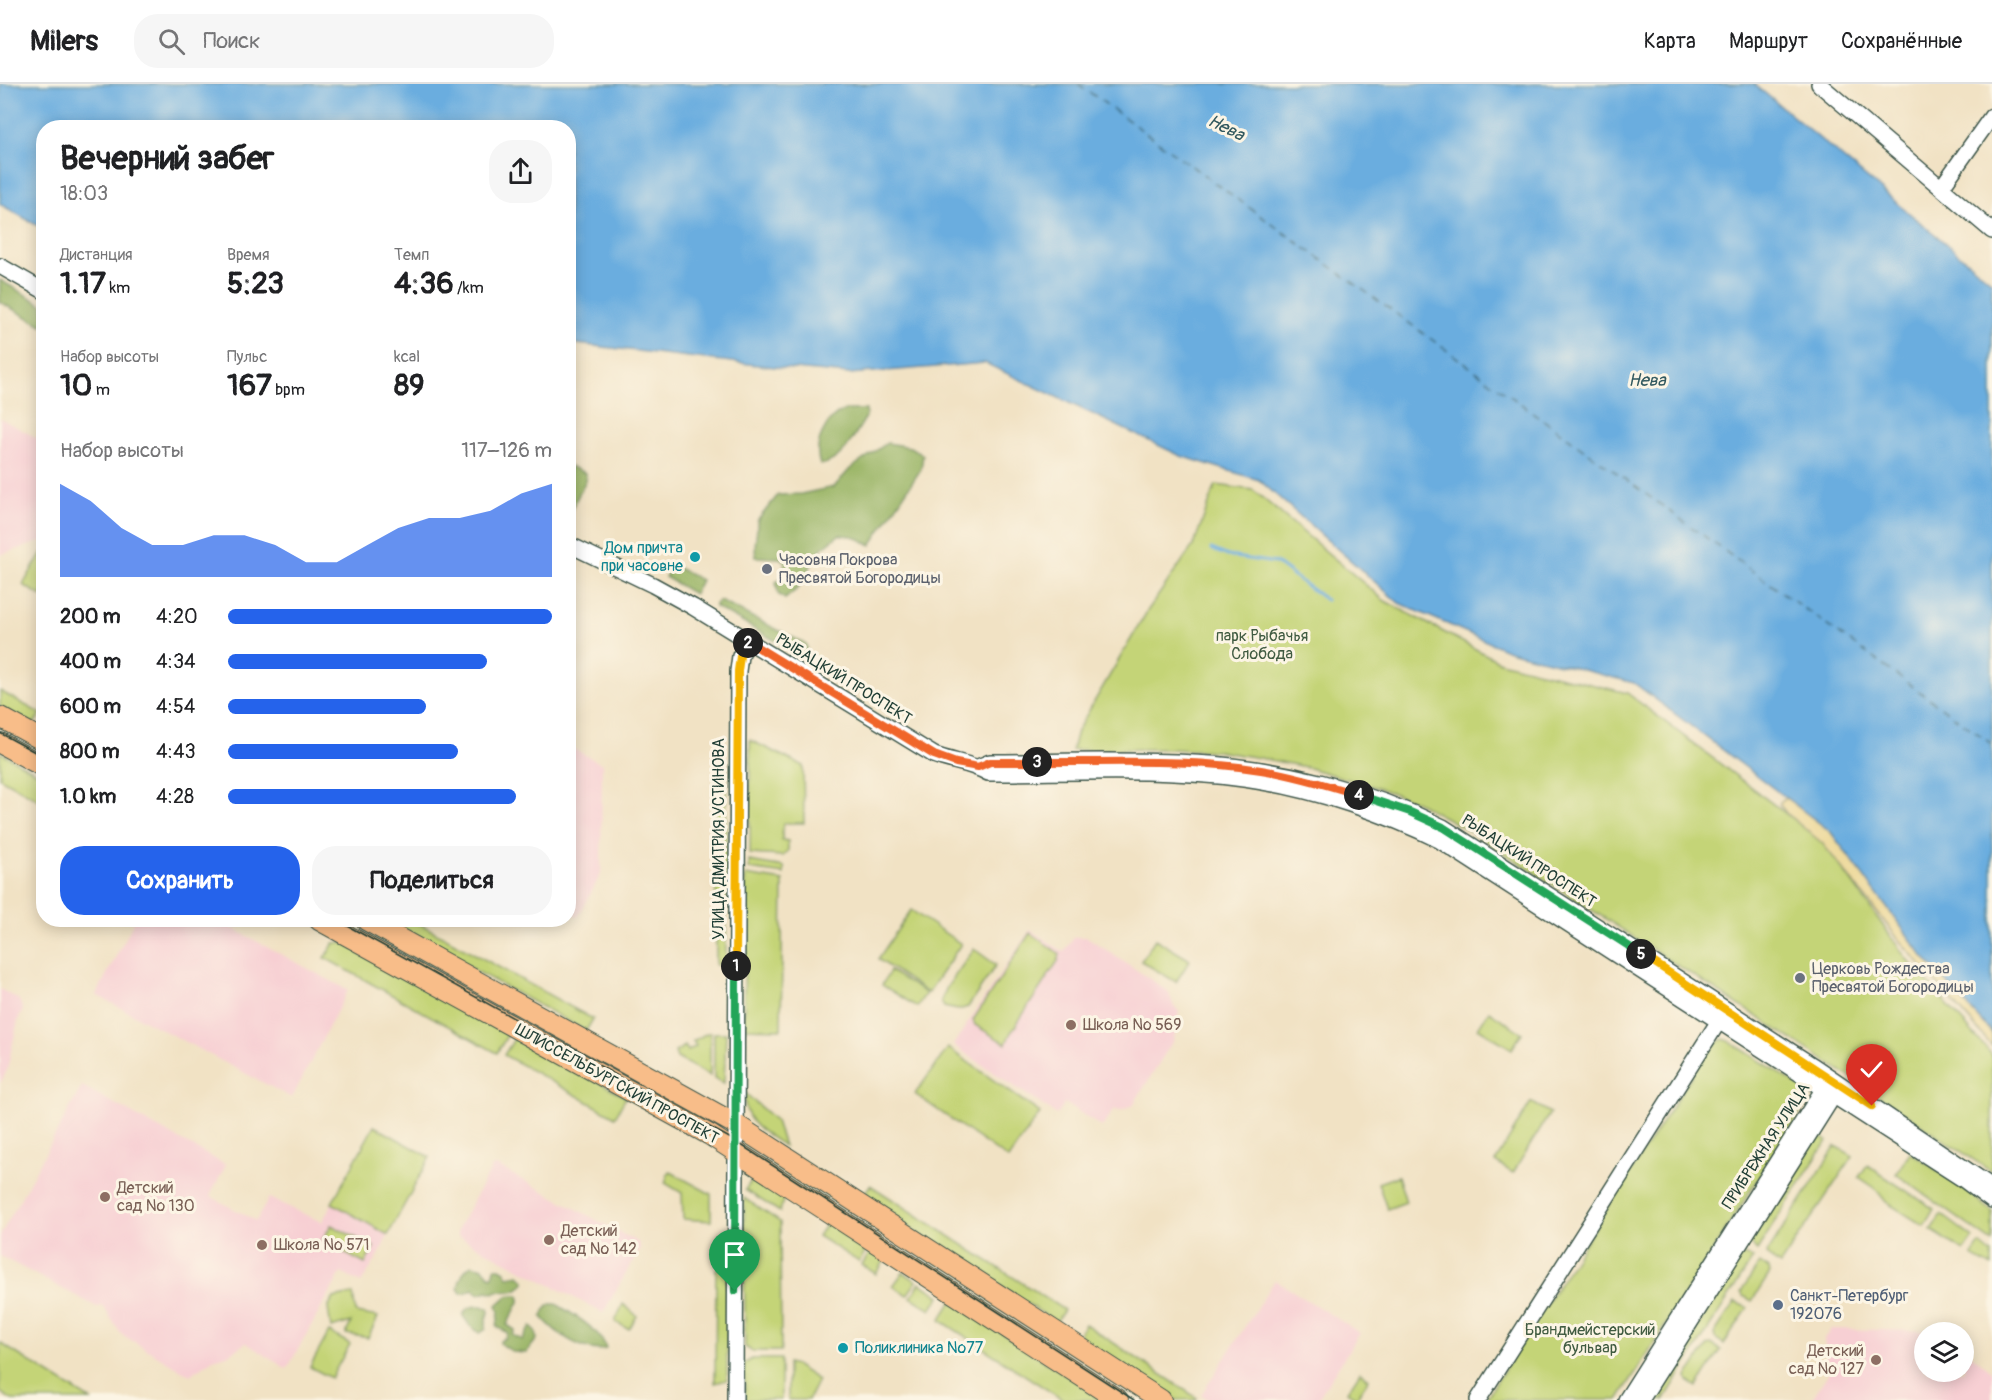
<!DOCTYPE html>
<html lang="ru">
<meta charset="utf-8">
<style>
:root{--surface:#fff;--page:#f6f6f6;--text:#202124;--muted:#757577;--line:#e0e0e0;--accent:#2563eb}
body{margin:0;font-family:Pangolin,sans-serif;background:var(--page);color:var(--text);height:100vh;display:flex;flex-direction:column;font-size:22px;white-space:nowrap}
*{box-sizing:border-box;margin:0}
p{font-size:20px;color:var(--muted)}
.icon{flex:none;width:33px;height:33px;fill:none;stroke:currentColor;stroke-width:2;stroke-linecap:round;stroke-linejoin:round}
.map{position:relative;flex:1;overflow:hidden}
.details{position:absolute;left:36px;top:36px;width:540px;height:807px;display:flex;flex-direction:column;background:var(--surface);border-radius:24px;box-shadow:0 3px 15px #0003}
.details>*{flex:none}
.fabs{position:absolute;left:1914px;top:1238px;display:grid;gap:12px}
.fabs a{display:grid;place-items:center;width:60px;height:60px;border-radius:50%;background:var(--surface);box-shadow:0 3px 15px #0003;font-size:30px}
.pin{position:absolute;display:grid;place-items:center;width:51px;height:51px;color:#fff;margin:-62px -26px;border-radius:50% 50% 50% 0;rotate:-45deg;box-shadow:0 0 6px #0007}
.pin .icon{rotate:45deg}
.km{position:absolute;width:30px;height:30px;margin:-15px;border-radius:50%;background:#222;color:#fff;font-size:16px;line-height:30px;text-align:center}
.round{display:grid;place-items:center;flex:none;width:63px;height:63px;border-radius:24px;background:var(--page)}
.overview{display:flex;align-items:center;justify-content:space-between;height:102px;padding:0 24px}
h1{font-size:33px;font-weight:700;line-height:45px}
.metrics{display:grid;grid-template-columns:repeat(3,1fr);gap:9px;height:102px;padding:6px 24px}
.metrics div{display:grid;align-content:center}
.metrics b{font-size:30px;font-weight:700}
.metrics small{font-size:16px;font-weight:400}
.metrics p{font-size:16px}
.chart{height:168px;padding:12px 24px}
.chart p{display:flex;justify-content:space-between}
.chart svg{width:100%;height:108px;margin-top:6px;fill:var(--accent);opacity:.7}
.primary-button{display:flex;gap:12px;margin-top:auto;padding:12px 24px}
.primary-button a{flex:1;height:69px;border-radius:24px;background:var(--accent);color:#fff;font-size:24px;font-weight:700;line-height:69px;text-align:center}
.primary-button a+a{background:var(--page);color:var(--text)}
ul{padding:0 24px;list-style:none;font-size:20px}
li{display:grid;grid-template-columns:96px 72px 1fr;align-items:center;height:45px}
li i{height:15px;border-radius:8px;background:var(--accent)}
header{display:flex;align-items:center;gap:36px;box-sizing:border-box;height:84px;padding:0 30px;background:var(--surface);border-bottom:2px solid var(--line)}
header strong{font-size:28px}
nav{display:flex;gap:33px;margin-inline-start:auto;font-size:21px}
.search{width:420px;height:54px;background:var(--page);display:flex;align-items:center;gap:15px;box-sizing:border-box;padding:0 21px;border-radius:24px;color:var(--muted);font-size:22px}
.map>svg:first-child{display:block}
.built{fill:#f7cfd3}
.green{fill:#c4d477;stroke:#728856;stroke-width:1.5}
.forest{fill:#9bb668;stroke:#5d7a4e;stroke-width:1.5}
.sand{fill:#eeda9e;stroke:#868c69;stroke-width:1.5}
.water{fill:#6baddf;stroke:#45758a;stroke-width:1.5}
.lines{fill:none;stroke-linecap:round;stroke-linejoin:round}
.stream{stroke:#6baddf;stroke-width:3}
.ferry{stroke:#32595f;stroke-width:1.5;stroke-dasharray:8 6;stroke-linecap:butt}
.minor-casing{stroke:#3e564a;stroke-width:18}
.major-casing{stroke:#3e564a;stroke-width:22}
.minor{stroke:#fff;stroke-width:15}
.major{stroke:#f8bd89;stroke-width:20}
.tram{stroke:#1f3d34;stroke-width:1.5}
.split-1-casing{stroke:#fff;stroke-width:12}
.split-2-casing{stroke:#fff;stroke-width:12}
.split-3-casing{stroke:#fff;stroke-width:12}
.split-4-casing{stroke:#fff;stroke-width:12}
.split-5-casing{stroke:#fff;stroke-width:12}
.split-6-casing{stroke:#fff;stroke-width:12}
.split-1{stroke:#22a559;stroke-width:8}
.split-2{stroke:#f5b400;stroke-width:8}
.split-3{stroke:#f0652b;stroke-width:8}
.split-4{stroke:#f0652b;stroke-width:8}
.split-5{stroke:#22a559;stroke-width:8}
.split-6{stroke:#f5b400;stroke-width:8}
.culture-dot{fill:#0f9aa8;stroke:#fcf5e5;stroke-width:2}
.worship-dot{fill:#6b7280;stroke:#fcf5e5;stroke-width:2}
.education-dot{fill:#8d6e63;stroke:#fcf5e5;stroke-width:2}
.service-dot{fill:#5c6f8a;stroke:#fcf5e5;stroke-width:2}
.labels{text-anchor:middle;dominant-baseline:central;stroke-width:6;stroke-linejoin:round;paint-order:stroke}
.culture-label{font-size:16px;fill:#0d838f;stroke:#fcf5e5;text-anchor:end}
.worship-label{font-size:16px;fill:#5b616d;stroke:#fcf5e5;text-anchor:start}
.park-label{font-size:16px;fill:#405b41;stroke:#fcf5e5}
.street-label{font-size:16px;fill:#1f3d34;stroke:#fcf5e5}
.education-label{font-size:16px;fill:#785e54;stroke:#fcf5e5;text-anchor:start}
.service-label{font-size:16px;fill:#4e5e75;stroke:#fcf5e5;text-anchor:start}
.water-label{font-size:18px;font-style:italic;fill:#32595f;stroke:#fcf5e5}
</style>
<header>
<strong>Milers</strong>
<div class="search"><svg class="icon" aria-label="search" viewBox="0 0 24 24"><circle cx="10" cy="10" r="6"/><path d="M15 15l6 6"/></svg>Поиск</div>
<nav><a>Карта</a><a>Маршрут</a><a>Сохранённые</a></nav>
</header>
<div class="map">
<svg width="1992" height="1316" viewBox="0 0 1992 1316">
<rect width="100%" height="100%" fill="#fcf5e5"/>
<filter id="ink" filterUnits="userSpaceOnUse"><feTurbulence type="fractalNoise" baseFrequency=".0167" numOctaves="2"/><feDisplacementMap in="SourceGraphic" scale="12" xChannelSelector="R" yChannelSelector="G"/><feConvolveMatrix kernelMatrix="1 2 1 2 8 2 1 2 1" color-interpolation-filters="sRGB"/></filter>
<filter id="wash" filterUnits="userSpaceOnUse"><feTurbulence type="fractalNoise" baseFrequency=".008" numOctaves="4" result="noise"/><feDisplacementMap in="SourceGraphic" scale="24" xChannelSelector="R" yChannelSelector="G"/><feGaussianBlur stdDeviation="1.35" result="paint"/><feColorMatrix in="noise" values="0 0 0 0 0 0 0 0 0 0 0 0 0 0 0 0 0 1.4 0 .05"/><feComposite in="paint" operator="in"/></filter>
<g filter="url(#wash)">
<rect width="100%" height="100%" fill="#f1e2c4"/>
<path class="built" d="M0,334l44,24 -1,99 -43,14z
M568,662l34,18 -1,110 -23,43 -9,-5z
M135,836h82l131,70 -56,108 -196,-103z
M1030,846l34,22 10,-15h13l81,54 6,16 5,4 -5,28 -41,66 -12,5h-7l-12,17 -37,-24 -8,12 -104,-70z
M0,905l19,11 4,10 -5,10 -11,50 -7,14z
M82,1002l144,79 -16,31 46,25 13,-23 53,24 52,-96 56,31 -42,78 -9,20 -18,28 -20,-10 -54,96 -41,-26 -19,12 -14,4 -23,16 -69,-41 -18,-28 -6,1 -97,-51v-20z
M497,1082l142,77 1,6 -37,64 -145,-77 -1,-6 35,-63z
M1275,1196l85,53 -43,67h-107l-9,-5z
M1831,1245l105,2 1,1h-13v39h40v-22l28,23v28h-181l17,-26 -4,-35z"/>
<path class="green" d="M1216,401l37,5 132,111 115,61 127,31 196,149 84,117 85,96v117l-134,-90 -390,-252 -53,-29 -34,-12 -75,-22 -46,-9 -43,-7 -48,-2 -97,1 5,-19 71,-121 45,-64z
M42,468l2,1 -1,44 -20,-12z
M0,607l41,23 -8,11 -33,-18z
M750,656l53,26 1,57h-21l-1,17 6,1v10l-5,5 -33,-2z
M0,668l43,24v26l-43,-24z
M716,704h10v177h-10z
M749,777l35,6v7l-35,-5z
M745,791l38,6 -2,148 -37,-1z
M911,826l50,34 -33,49 -50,-34z
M383,836h30l180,99 -7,12z
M1030,849l30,21 -2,7 -48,73 -4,10 -31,-19 -2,-5z
M1155,855l35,21 -14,22 -35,-21z
M343,858l165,92 -11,19 -172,-95 9,-15z
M974,865l22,16 -28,42 -10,3 -14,-3 -3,-6 6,-14z
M890,887l36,22 -9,14 -35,-22z
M1489,927l33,22 -10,16 -34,-21z
M707,949h3v43l-33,-18 -2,-6 10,-6 3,5 8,-5 -3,-5z
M714,949h12l-2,50 -10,-5z
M518,953l108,60 -11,20 -111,-62 10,-16z
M1723,955l6,2 74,47c5,18 -9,33 -18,48l-167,264h-133l221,-347 8,-9z
M948,964l92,65 -32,46 -93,-65z
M744,1008l32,29 8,25c-24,-16 -40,-22 -40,-54z
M1531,1018l19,11 -37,60 -18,-11z
M374,1042l56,31 -42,78 -56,-32z
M1818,1051l9,6 -70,109 -7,-7z
M1836,1062l17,10 -73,109 -14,-10z
M1910,1068l50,34 32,25v31l-96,-68z
M1867,1081l67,44 -10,17 -38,-24 -11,-14 -16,-11z
M669,1087l42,23v27l-28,-2 -1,-26 -17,-10z
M1398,1092l8,26 -19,7 -9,-26z
M761,1095l24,13 -5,20 -35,-22 6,-9z
M870,1101l194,125 -8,12 -194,-125z
M744,1114l36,24 1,129h-29l-7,-4z
M1941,1130l32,24 -9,13 -33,-21z
M827,1138l40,27 -8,13 -41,-26z
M331,1141l43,22 -9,17 -43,-23z
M1980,1160l12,10v13l-20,-11z
M871,1167l14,9 -9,14 -14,-9z
M1742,1171l11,3 -89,142h-13z
M1760,1179l9,6 1,4 -18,28 -9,-5 -2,-4z
M716,1185h11v111l-12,3z
M903,1188l14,9 -10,14 -14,-9z
M920,1199l20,13 -9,14 -20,-13z
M353,1210l3,19 22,4 -10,21 -22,-4 5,-12 -20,6 -3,-20 6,-10z
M952,1217l153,99h-42l-123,-80z
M1735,1218l13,6 -24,36 -9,-6 -1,-4z
M623,1220l14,12 -8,13 -14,-7z
M1085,1240l112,74 -1,2h-20l-96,-62v-6z
M329,1248l21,12 -19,34 -21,-11z
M0,1259l91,57h-79l-12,-8z
M1711,1260l10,6 -24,37 -9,-6 -1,-4 21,-32z
M752,1275h29v41h-36l-1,-36z
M788,1279l7,2 23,15 -10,20h-20z
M1360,1288l9,7 -13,19 -9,-6z"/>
<path class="forest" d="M0,196l43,25v21l-43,-24z
M845,326h21v7c-12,18 -23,45 -46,48 -7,-21 5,-47 25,-55z
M887,359l23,4 13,8 -2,14 -50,76 -18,-9 -14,-1 -18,14 -24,40 -12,10 -7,-5 -2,-12 5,-3 4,-17 -5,-4 -24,-1c-3,-13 2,-23 1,-36l21,-26 23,-1 33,-7 16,-18z
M569,382l16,7 1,7 -17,34z
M672,481l29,15 -7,14 -29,-17z
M720,517l86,43 1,6 -5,3 -12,-4 -75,-42v-3z
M472,1181l11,3 8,9 2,-1 2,-8h5l5,3 3,6 11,-2 6,6c-7,12 -16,11 -28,10l-3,2 -7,-2 -8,3 -6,-5 -8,4h-4l-3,-5c1,-7 6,-20 14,-23z
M515,1211h4l1,5 -13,25 8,5 -2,5 10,5 8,-14 5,5 1,8 -11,14 -13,-1 -13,-9v-2l6,-3 2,-5 -11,-6 2,-15 -2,-7 10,-9z
M550,1220h6c15,9 47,27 50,45 -21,5 -51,-16 -64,-32l2,-6z
M481,1222l7,2 1,5 -3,6v10l-6,4 -10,-7 -7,-10c3,-9 9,-10 18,-10z"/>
<path class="sand" d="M1786,714l44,33 93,125 69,77v13l-93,-106 -77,-97 -35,-29 -8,-10z"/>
<path class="water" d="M0,0h1754l238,198v751l-69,-77 -93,-125 -196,-148 -125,-32 -110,-48 -140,-123 -78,-24 -196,-93 -136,11 -66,-6 -214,-25 -1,-215h-524l-1,101 -43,-25z"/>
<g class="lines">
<path class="stream" d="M1211,465l17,7 48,7 50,37"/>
<path class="ferry" d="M1078,0l914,660"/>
</g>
</g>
<g filter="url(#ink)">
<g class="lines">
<defs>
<path id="minor" d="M1819,0l173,147
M1941,104l51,-72
M0,182l44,25
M568,460l85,41 40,22 241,148c18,7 38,8 54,18 88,0 183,-6 269,8 58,9 130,33 182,59l525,340 28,21
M978,683l12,-5c68,0 136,-3 204,1 85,4 173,27 249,64l369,238 180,122
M735,1316l3,-729 2,-15 9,-15
M1478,1316l246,-387
M1626,1316l198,-312 7,-4
M1641,1316l193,-305 1,-8"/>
<path id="major" d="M0,633l44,24
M0,659l44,24
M319,836l391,215 408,265
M366,836l369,204 426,276"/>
</defs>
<use href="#minor" class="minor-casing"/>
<use href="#major" class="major-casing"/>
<use href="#minor" class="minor"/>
<use href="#major" class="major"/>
<path class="tram" d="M0,649l44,24
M337,836l398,221 399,259"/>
</g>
</g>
<g class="lines" filter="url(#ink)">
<defs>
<path id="split-1" d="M735,1207l1,-325"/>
<path id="split-2" d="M736,882l2,-295 2,-15 8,-13"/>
<path id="split-3" d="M748,559l1,-1 185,113 22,8 22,4 12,-5h47"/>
<path id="split-4" d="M1037,678c75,1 151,-4 224,8 33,5 66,15 98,25"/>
<path id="split-5" d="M1359,711l51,17 33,15 198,127"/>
<path id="split-6" d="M1641,870l231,152"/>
</defs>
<use href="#split-1" class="split-1-casing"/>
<use href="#split-2" class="split-2-casing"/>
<use href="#split-3" class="split-3-casing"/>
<use href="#split-4" class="split-4-casing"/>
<use href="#split-5" class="split-5-casing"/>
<use href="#split-6" class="split-6-casing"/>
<use href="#split-1" class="split-1"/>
<use href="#split-2" class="split-2"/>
<use href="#split-3" class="split-3"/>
<use href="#split-4" class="split-4"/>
<use href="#split-5" class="split-5"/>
<use href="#split-6" class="split-6"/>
</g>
<g class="culture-dot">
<circle cx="695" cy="473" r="6"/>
<circle cx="843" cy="1264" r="6"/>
</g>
<g class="worship-dot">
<circle cx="767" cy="485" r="6"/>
<circle cx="1800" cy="894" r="6"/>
</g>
<g class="education-dot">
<circle cx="1071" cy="941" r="6"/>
<circle cx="105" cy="1113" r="6"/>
<circle cx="549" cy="1156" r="6"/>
<circle cx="262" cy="1161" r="6"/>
<circle cx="1876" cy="1276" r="6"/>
</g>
<circle class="service-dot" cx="1778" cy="1221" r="6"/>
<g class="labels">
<g class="culture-label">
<text x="683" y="464">Дом причта<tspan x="683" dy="18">при часовне</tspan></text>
<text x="855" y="1264" text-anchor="start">Поликлиника №77</text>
</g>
<g class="worship-label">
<text x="779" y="476">Часовня Покрова<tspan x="779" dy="18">Пресвятой Богородицы</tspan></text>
<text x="1812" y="885">Церковь Рождества<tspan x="1812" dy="18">Пресвятой Богородицы</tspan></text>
</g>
<g class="park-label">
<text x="1262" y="552">парк Рыбачья<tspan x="1262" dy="18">Слобода</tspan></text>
<text x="1590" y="1246">Брандмейстерский<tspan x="1590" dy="18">бульвар</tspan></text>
</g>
<g class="street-label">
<text transform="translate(844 595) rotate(32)">РЫБАЦКИЙ ПРОСПЕКТ</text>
<text transform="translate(719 755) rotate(-90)">УЛИЦА ДМИТРИЯ УСТИНОВА</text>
<text transform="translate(1529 777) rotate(33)">РЫБАЦКИЙ ПРОСПЕКТ</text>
<text transform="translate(617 1000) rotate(29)">ШЛИССЕЛЬБУРГСКИЙ ПРОСПЕКТ</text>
<text transform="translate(1766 1062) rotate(-57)">ПРИБРЕЖНАЯ УЛИЦА</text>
</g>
<g class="education-label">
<text x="1083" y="941">Школа № 569</text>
<text x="117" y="1104">Детский<tspan x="117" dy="18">сад № 130</tspan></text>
<text x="561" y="1147">Детский<tspan x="561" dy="18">сад № 142</tspan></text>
<text x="274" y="1161">Школа № 571</text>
<text x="1864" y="1267" text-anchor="end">Детский<tspan x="1864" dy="18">сад № 127</tspan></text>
</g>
<g class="service-label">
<text x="1790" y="1212">Санкт-Петербург<tspan x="1790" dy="18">192076</tspan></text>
</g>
<g class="water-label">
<text transform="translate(1226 44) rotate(26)">Нева</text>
<text x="1647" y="296">Нева</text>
</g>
</g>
</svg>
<div class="fabs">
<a><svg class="icon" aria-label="layers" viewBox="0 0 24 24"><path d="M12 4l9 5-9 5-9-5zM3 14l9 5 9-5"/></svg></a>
</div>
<div class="pin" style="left:735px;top:1207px;background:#1e9e55"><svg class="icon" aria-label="arrive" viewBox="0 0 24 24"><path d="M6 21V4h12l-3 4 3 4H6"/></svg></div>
<div class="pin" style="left:1872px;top:1022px;background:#d93025"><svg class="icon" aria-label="check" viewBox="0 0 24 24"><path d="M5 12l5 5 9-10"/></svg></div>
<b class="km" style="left:736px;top:882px">1</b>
<b class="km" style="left:748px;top:559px">2</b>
<b class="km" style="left:1037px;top:678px">3</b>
<b class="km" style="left:1359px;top:711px">4</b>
<b class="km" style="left:1641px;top:870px">5</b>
<section class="details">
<div class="overview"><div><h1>Вечерний забег</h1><p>18:03</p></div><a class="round"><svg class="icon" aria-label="share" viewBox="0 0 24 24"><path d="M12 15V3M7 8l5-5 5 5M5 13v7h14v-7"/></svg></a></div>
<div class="metrics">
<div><p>Дистанция</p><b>1.17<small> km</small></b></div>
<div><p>Время</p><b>5:23</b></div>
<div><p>Темп</p><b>4:36<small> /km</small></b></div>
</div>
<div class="metrics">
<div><p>Набор высоты</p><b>10<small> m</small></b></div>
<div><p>Пульс</p><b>167<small> bpm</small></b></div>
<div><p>kcal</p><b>89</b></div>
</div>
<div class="chart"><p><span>Набор высоты</span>117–126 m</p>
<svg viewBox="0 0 160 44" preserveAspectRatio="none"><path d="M0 44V6L10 13L20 24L30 31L40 31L50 27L60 27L70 31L80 38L90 38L100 31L110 24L120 20L130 20L140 17L150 10L160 6V44z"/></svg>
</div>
<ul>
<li><b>200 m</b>4:20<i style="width:100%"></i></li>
<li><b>400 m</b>4:34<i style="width:80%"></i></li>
<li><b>600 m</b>4:54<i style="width:61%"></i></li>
<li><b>800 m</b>4:43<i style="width:71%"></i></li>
<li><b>1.0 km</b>4:28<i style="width:89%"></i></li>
</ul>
<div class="primary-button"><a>Сохранить</a><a>Поделиться</a></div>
</section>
</div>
